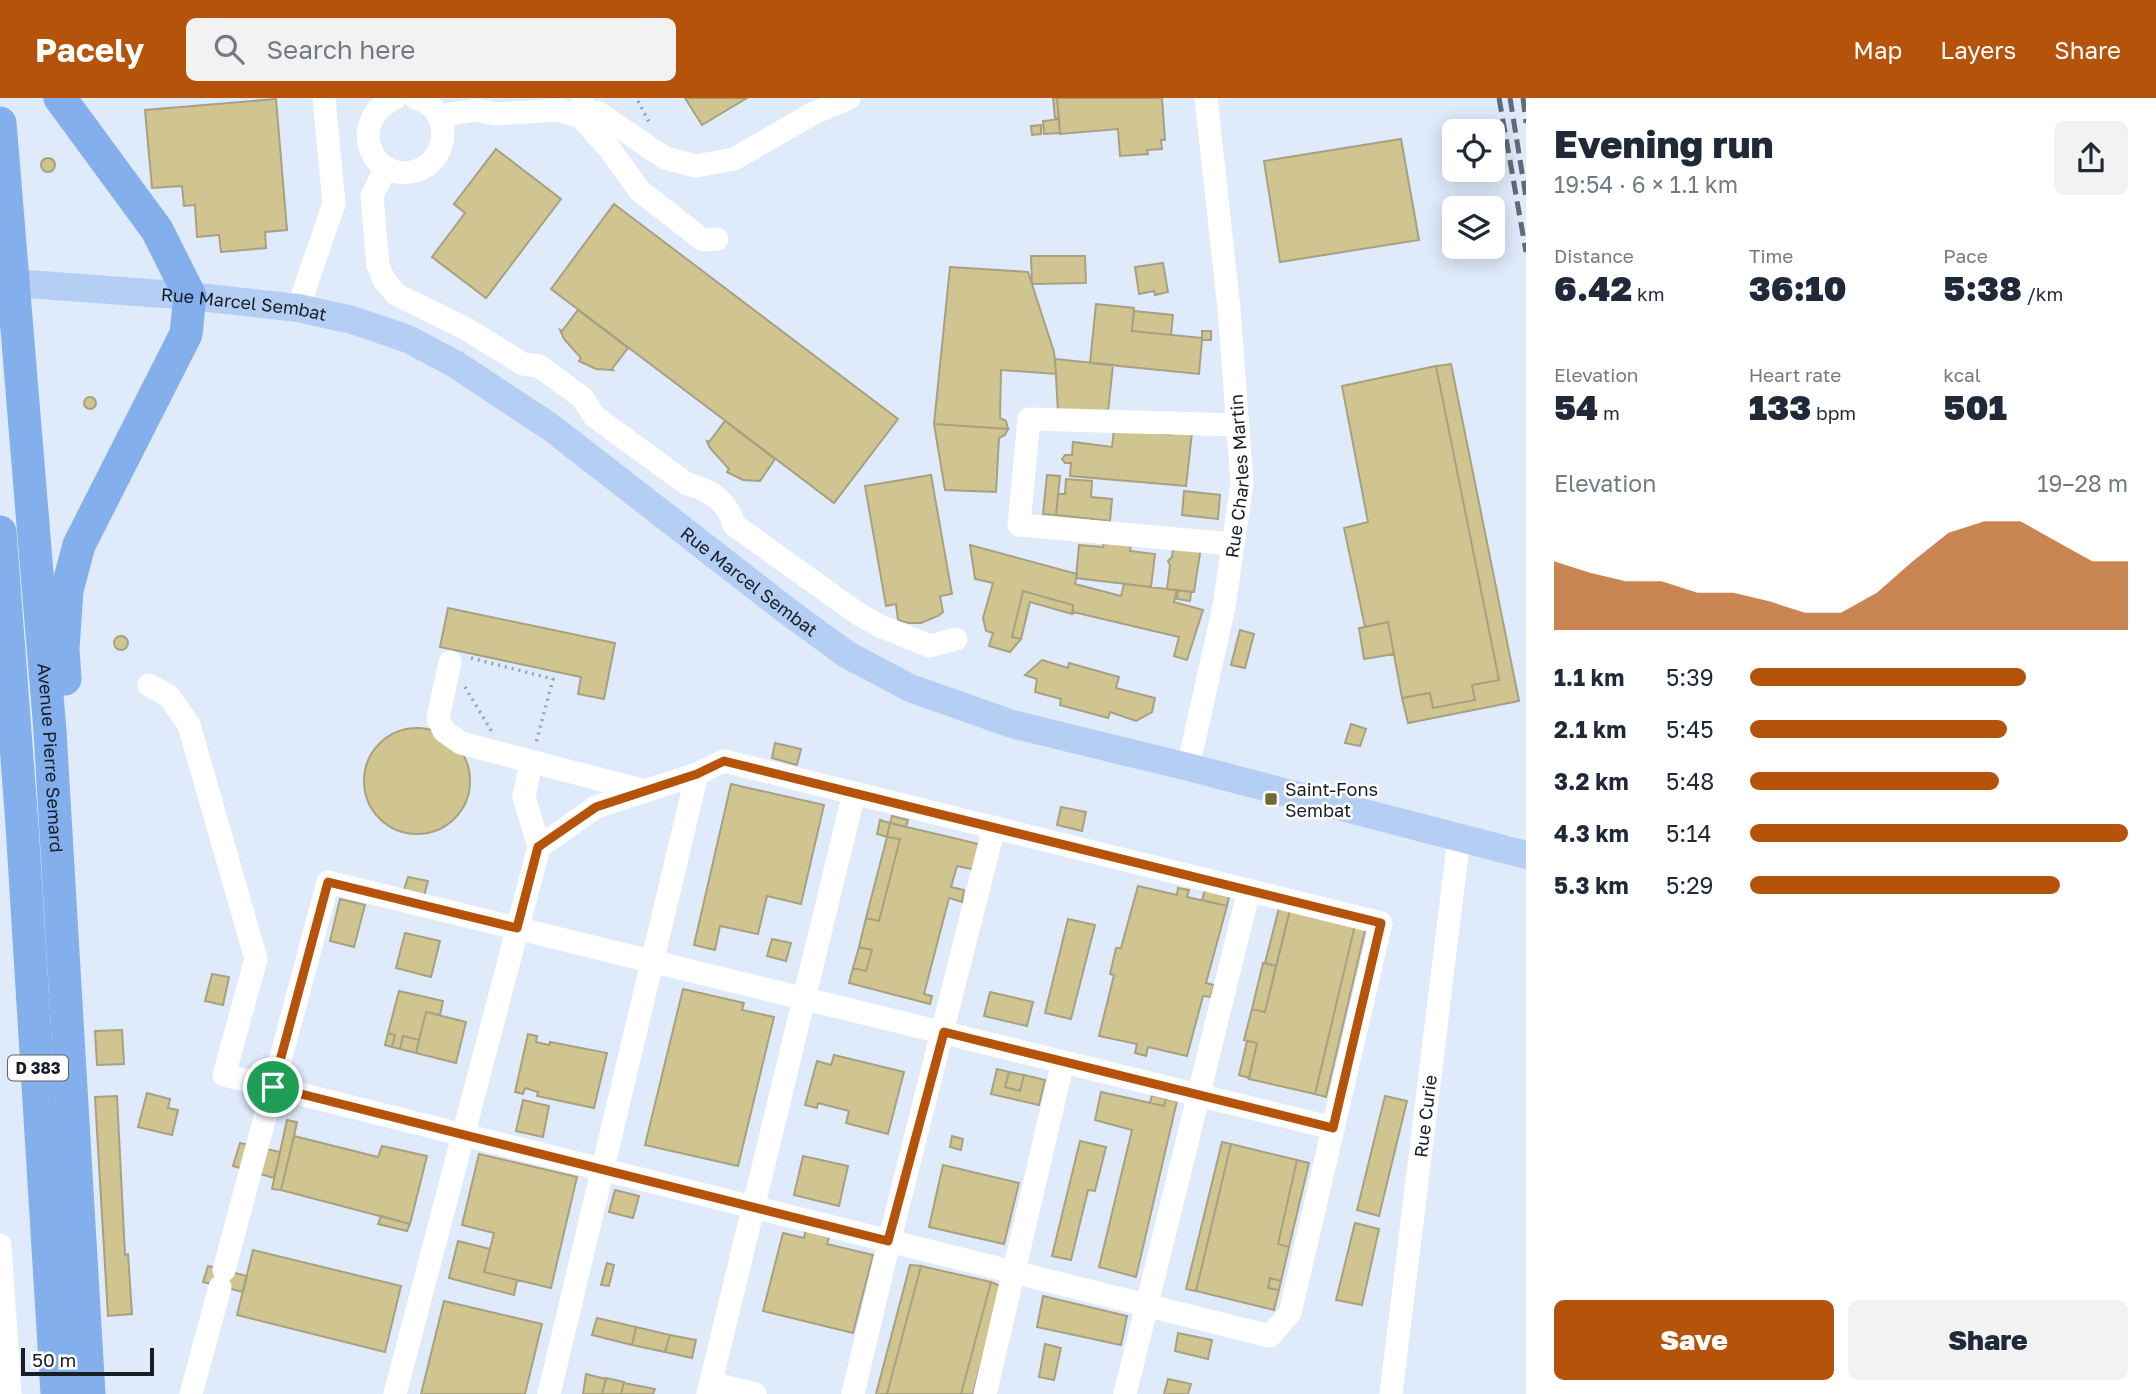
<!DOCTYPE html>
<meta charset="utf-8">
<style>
:root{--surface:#fff;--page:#f2f2f3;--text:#1f2937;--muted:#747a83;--accent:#b45309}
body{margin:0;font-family:"Golos Text",sans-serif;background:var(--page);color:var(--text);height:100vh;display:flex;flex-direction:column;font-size:26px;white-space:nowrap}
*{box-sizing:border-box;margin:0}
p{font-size:23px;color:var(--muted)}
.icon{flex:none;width:38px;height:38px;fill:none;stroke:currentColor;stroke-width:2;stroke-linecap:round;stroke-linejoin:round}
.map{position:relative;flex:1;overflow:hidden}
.details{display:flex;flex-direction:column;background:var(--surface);width:630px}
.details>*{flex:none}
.tools{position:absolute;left:1442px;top:21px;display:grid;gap:14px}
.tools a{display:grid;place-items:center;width:63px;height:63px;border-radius:10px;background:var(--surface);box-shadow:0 4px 18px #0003;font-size:35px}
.scale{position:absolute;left:21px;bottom:18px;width:133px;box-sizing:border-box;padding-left:7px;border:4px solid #171e28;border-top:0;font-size:19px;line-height:24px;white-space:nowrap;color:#171e28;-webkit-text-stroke:5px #fff;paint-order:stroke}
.pin{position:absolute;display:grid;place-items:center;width:60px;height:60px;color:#fff;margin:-30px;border:4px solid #fff;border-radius:50%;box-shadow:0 2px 7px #0007}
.round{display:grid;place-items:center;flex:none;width:74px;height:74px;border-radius:10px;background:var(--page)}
.head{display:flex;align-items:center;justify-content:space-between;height:119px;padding:0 28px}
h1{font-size:38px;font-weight:800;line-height:52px}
.metrics{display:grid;grid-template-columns:repeat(3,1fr);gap:10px;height:119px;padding:7px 28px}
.metrics div{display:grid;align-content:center}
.metrics b{font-size:35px;font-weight:800}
.metrics small{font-size:19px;font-weight:400}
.metrics p{font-size:19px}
.chart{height:196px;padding:14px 28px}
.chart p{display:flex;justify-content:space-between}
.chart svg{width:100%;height:126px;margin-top:7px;fill:var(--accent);opacity:.7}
.action{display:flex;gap:14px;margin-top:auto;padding:14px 28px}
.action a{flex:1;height:80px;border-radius:10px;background:var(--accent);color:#fff;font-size:28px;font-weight:800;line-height:80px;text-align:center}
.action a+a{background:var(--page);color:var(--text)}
ul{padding:0 28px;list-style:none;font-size:23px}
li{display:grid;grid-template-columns:112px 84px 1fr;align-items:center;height:52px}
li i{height:18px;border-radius:9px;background:var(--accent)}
header{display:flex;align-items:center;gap:42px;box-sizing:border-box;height:98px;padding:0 35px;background:var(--accent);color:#fff}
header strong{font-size:33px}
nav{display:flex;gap:38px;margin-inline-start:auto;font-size:24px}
.search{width:490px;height:63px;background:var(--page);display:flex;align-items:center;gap:18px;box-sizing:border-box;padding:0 24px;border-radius:10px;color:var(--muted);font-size:26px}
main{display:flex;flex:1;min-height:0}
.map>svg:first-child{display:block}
.building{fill:#d0c590;stroke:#a7a182;stroke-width:2}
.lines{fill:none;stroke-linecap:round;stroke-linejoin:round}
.path{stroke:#98a2b0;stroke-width:3.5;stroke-dasharray:2 5;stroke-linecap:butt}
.minor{stroke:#fff;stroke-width:23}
.major{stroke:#b5cff4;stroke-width:28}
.highway{stroke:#84afed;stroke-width:33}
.rail{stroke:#616a76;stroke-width:5;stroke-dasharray:14 7;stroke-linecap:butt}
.route-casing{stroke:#fff;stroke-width:14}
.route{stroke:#b45309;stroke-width:9}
.poi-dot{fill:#726834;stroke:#fff;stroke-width:2.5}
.labels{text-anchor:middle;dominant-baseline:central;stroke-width:5;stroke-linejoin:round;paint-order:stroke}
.shield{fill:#fff;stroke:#5d6268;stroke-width:2}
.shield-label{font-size:16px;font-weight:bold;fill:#171e28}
.street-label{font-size:18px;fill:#171e28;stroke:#fff}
.poi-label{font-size:18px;fill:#171e28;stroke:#fff;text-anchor:start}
</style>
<header>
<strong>Pacely</strong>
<div class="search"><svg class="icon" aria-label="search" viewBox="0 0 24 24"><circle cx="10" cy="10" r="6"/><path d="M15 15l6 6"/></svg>Search here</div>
<nav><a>Map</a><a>Layers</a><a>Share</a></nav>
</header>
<main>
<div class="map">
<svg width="1526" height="1296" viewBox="0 0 1526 1296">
<rect width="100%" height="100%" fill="#dfeafb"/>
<path class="building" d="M685,0h62l-45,27z
M1053,0h4l2,20h-4z
M1057,0h105l3,42h-4l1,9 -15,1 1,4 -28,2 -2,-27 -58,5z
M276,1l11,131 -22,2 1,16 -45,4 -2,-17 -22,2 -2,-32 -11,1 -2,-20 -30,2 -7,-78z
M1059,21l1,14 -16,1 -1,-13z
M1041,27v9l-9,1 -1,-9z
M1401,41l18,101 -139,22 -16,-101z
M496,51l65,50 -75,99 -54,-41 33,-44 -11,-9z
M41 67a7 7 0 1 1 14 0a7 7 0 1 1-14 0Z
M614,106l284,215 -64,84 -283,-214z
M1031,158h54l1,27 -54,1z
M1163,165l5,29 -13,3 -1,-4 -15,3 -4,-27z
M950,169l78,5 26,80 2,22 -55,-4 -1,48 6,3 2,8 -74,-5z
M1096,206l38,4 -2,23 70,7v-7h9v9h-9l-3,34 -109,-11z
M578,212l50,38 -16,21 1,1 -17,-1 -17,-8 2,-3 -17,-19 -4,-9 2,1z
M1134,213l39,4 -2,20 -39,-4z
M1055,261l58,6 -5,47h-50z
M1451,266l68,337 -111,22 -6,-25 28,-5 3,15 42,-8 -3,-15 27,-5 -63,-314z
M1436,268l63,314 -27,5 3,15 -42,8 -3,-15 -28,5 -14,-76 -23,5 -21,-99 24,-6 -26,-136z
M84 305a6 6 0 1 1 12 0a6 6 0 1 1-12 0Z
M725,323l50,38 -15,22 -17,-1 -16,-8 2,-3 -19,-21 -3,-7 2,1z
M934,326l74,5 -3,6 -6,3 -3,54 -51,-2z
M1114,331l58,6v-5l20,2 -6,54 -116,-10 1,-13h-6l-3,-4 3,-4h7l1,-13 39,5z
M931,377l21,119 -12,2 3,16 -5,4 -17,7h-12l-11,-3 -2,-16 -10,2 -21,-120z
M1047,377l13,1 -4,39 -13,-1z
M1066,381l26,2 -1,16 21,2 -2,22 -54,-6 2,-21h7z
M1184,393l36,4 -2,24 -36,-4z
M1104,444l27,2 -1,7 25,3 -4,33 -75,-9 3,-33 24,2z
M1174,445l27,4 -7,45 -27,-3 3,-24 -2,-4 4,-4z
M970,447l107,29 -2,10 46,12 3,-12 53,6 -3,12 29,8 -16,50 -13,-4 5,-19 -106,-25v-7l-50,-14 -11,46 9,2 -11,13 -21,-6 4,-13 -7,-2 -3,-13 10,-35 -18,-4z
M1178,492l13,2 -1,9 -13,-2z
M1023,493l50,14 -1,9 -42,-12 -9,37 -9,-2z
M448,510l167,35 -11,56 -26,-5 3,-17 -141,-30z
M1388,524l6,32 -30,5 -5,-31z
M1240,532l14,4 -9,34 -14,-3z
M114 545a7 7 0 1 1 14 0a7 7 0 1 1-14 0Z
M1042,562l26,8 1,-5 50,14 -3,11 39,10 -3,14 -16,9 -26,-9 -2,6 -48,-13 1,-6 -26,-7 2,-13 -12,-4z
M1351,626l15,5 -6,17 -15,-3z
M364 683a53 53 0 1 1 106 0a53 53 0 1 1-106 0Z
M775,645l26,6 -4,16 -25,-7z
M731,686l93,21 -23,99 -34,-8 -9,38 -38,-8 -5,24 -21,-5z
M1061,709l25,5 -4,19 -25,-6z
M892,718l16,4 -2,7 -16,-4z
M880,722l10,3 -3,14 -10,-3z
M890,725l97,23 -6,25 -24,-5 -6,21 13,3 -2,12 -13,-4 -25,96 8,2 -2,8 -81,-21 4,-15 13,3 6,-21 -13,-3 7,-29 13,3 21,-82 -13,-2z
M887,739l13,2 -21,82 -13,-3z
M408,779l20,4 -4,15 -20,-6z
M1138,788l39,9 1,-7 11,2 -2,7 40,9 -21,77 8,2 -3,12 -8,-1 -16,60 -39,-9 -2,9 -11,-3 2,-9 -38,-8 15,-61 -4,-1 6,-26h5z
M1206,788l24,6 -3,14 -25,-6z
M340,801l25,6 -11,42 -24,-6z
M1279,810l11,2 -14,56 -11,-3z
M1290,812l65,15 -40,169 -66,-15 8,-36 -13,-3 8,-31 13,3z
M1068,821l27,6 -24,94 -26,-6z
M1355,827l11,2 -40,170 -11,-3z
M405,835l35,8 -9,36 -35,-9z
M772,841l19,4 -5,18 -19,-5z
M859,849l13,3 -6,21 -13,-3z
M1263,865l13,3 -11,46 -13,-3z
M212,876l17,3 -6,28 -18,-4z
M683,891l61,14 -2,7 32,7 -36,149 -93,-21z
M399,893l44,10 -3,14 -14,-3 -7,28 -16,-4 -3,13 -8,-2 3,-12 -7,-2z
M990,894l43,10 -6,24 -43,-10z
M426,914l40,10 -10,41 -40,-10z
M122,932l2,34 -27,1 -2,-34z
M388,935l7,2 -3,12 -7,-2z
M528,936l9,2 -1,6 13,3 1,-3 57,11 -13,55 -57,-12 1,-4 -13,-4 -2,6 -8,-2z
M403,938l16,4 -3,13 -16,-4z
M1247,943l10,2 -8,35 -10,-3z
M834,957l70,17 -16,62 -42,-11 3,-12 -31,-8 -1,5 -12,-3 12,-44 14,4z
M997,971l12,3 -4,15 15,4 4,-16 21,5 -6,25 -48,-11z
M1009,974l15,3 -4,16 -15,-4z
M1101,994l63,14 2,-7 11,2 -41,176 -37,-10 33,-137 -37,-10z
M147,995l23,6 -2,9 10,2 -6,25 -34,-8z
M1152,997l14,4 -2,7 -14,-3z
M117,998l8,159 3,-1 4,60 -24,2 -13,-219z
M1385,998l22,5 -28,115 -22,-6z
M523,1002l26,6 -6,31 -27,-6z
M287,1022l10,2 -3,14 -13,54 -9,-1z
M294,1038l84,21 4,-11 45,10 -17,68 -129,-34z
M952,1038l11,3 -2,11 -11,-3z
M1080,1043l26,6 -11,44 -7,-1 -17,70 -19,-4z
M1222,1044l9,2 -35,147 -10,-2z
M240,1045l40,9 -6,26 -41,-12z
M1231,1046l66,16 -19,84 11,3 -8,34 -11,-3 -2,10 11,2 -5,20 -78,-19z
M479,1056l98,23 -26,111 -67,-16 10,-39 -32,-8z
M803,1058l45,10 -9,40 -45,-11z
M1297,1062l12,3 -20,84 -11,-3z
M943,1067l76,18 -15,61 -75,-17z
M615,1092l24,6 -6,22 -24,-6z
M381,1118l29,8 -3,7 -29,-7z
M1355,1125l24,6 -17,76 -26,-5z
M806,1131l24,5 -3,10 46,11 -20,78 -90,-22 20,-78 21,5z
M458,1143l32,8 -6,23 33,8 -3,15 -65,-17z
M253,1152l148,36 -16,66 -148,-37z
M607,1165l7,2 -5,21 -8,-1z
M910,1167l11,1 -34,128h-11z
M208,1168l39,10 -4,16 -40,-10z
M921,1168l70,16 -30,112h-74z
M1270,1180l11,3 -2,9 -11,-2z
M991,1184l10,4 -28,108h-12z
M1043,1198l84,20 -6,29 -84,-18z
M444,1203l98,23 -17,70h-104z
M597,1220l39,9 -4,18 -40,-10z
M636,1229l34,8 -5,17 -33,-7z
M1178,1235l34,7 -4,19 -33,-8z
M670,1237l26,5 -4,18 -27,-6z
M1045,1246l16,4 -7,32 -15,-3z
M586,1276l20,5 -4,15h-19z
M606,1280l18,4 -3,12h-19z
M1168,1281l23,5 -3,10h-24z
M624,1285l31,6 -2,5h-32z"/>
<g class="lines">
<path class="path" d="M638,3l12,23
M471,560l82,21 -17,64
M465,589l27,45"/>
<g class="minor">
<path d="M395,0c-44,18 -30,81 16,74 40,-7 43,-63 5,-74"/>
<path d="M583,0l-2,19 16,-5 68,46 31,8 38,-7 78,-45 37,-16"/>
<path d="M439,18l38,-6 18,4 64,-4 22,7 27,30 32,44 63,49 14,-1"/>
<path d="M386,69l-14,29 6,69 6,15 13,15 66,32 60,37 16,2 44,32 11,18 93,68c23,5 41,18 47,41l123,88 23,13 50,20 26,-7"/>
<path d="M298,210l36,-104 -10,-106"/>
<path d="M1233,446l-214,-19 10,-106 209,6"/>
<path d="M450,564l-12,56 6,13 17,12 184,48"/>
<path d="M149,587l20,11 20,29 67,234 -32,116 1046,261 20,-23 91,-390 -657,-162 -27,13 -101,33 -57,40"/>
<path id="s1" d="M1188,669l36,-160 18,-124 -13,-174 -23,-211"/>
<path d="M0,1147l10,149"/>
<path d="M224,1172l104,-388 1005,246"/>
<path d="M711,1285l44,11"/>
<path d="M191,1296l29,-107"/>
<path d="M395,1296l144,-547 -15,-50 7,-35"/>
<path d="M549,1296l148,-620"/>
<path d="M708,1296l146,-601"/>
<path d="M853,1296l36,-152 105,-415"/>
<path d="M985,1296l78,-332"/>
<path d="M1125,1296l124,-504"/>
<path id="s2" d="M1391,1296l68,-556"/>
</g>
<path class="major" id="s3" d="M0,184l190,14 108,12 54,12 56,19 47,25 94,62 237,184 60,44 64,34 102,36 176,43 338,88"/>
<g class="highway">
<path d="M60,0l97,132 33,66 -4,38 -107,211 -12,45 -4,59 2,30"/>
<path id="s4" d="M0,25l50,608 39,663"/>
<path d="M0,434l22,293 35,569"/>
</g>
<path class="rail" d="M1499,0l27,154
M1510,0l16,99
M1523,0l3,25"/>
</g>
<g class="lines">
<defs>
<path id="route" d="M724,663l657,162 -48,205 -389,-96 -56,209 -615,-154 55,-205 189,46 21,-81 58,-40 101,-33z"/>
</defs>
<use href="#route" class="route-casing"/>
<use href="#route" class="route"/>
</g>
<rect class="poi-dot" x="1264" y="694" width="14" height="14" rx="3.5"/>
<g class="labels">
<rect class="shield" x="8" y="957.5" width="60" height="25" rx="5"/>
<g class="shield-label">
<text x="38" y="970">D 383</text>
</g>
<g class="street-label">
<text stroke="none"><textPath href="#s3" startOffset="245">Rue Marcel Sembat</textPath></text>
<text stroke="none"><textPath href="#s1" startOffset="296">Rue Charles Martin</textPath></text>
<text stroke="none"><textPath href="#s3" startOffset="833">Rue Marcel Sembat</textPath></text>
<text stroke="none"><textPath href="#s4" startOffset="637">Avenue Pierre Semard</textPath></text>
<text stroke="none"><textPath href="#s2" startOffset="280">Rue Curie</textPath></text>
</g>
<g class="poi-label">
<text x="1285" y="691">Saint-Fons<tspan x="1285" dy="21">Sembat</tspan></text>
</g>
</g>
</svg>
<div class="tools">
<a><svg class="icon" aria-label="locate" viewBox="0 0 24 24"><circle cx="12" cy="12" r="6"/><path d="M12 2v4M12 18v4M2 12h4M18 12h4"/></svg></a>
<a><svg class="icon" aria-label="layers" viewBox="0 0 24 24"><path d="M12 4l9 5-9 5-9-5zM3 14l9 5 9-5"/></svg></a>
</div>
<div class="scale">50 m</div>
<div class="pin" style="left:273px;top:989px;background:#1e9e55"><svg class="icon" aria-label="arrive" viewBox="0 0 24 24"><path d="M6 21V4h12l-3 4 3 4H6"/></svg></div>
</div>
<section class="details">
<div class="head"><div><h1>Evening run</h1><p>19:54 · 6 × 1.1 km</p></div><a class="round"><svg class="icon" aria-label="share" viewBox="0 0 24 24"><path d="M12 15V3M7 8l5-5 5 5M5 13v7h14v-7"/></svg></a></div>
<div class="metrics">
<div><p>Distance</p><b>6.42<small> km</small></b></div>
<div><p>Time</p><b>36:10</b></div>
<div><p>Pace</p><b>5:38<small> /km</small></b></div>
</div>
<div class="metrics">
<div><p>Elevation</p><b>54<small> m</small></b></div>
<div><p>Heart rate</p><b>133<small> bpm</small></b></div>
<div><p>kcal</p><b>501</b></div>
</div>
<div class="chart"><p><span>Elevation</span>19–28 m</p>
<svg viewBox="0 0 160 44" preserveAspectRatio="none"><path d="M0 44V20L10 24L20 27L30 27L40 31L50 31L60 34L70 38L80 38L90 31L100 20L110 10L120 6L130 6L140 13L150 20L160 20V44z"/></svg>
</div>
<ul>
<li><b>1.1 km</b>5:39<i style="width:73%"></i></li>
<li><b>2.1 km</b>5:45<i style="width:68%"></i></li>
<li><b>3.2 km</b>5:48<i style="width:66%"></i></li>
<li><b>4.3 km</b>5:14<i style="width:100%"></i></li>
<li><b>5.3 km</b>5:29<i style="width:82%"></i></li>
</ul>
<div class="action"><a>Save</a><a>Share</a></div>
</section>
</main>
